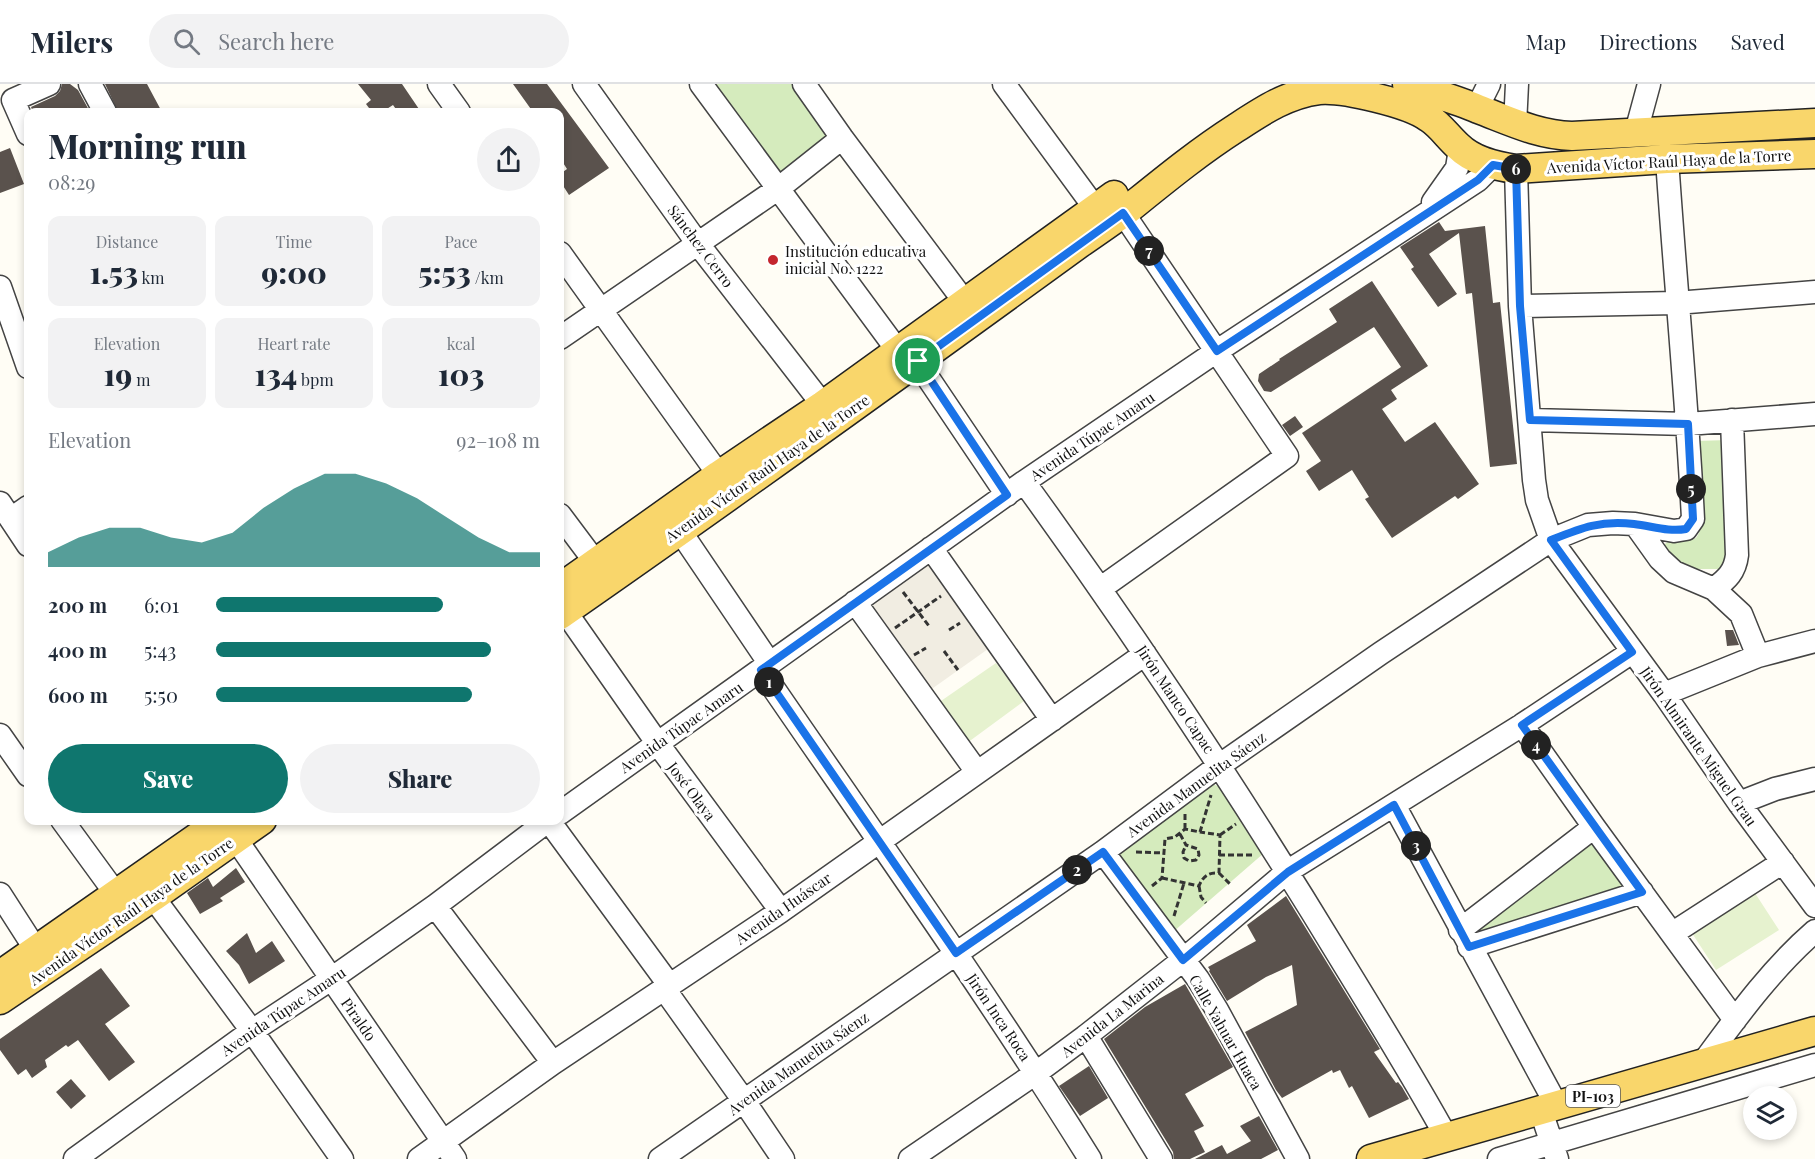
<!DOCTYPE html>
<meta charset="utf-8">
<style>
:root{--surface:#fff;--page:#f2f2f3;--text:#1f2937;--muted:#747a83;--line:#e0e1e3;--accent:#0f766e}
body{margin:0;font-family:"Playfair Display",serif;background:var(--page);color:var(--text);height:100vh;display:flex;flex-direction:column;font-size:22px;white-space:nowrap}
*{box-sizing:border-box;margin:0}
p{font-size:20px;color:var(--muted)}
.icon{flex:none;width:33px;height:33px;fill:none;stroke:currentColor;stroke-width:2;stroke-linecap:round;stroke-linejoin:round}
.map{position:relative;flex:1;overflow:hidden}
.panel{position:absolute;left:24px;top:24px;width:540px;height:717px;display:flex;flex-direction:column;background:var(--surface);border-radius:12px;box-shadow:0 3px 9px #0003}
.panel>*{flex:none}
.controls{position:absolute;left:1743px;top:1002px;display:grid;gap:12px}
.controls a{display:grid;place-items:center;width:54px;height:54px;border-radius:50%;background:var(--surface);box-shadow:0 3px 9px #0003;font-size:30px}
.pin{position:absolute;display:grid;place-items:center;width:51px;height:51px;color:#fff;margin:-26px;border:3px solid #fff;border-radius:50%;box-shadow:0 2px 6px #0007}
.km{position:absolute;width:30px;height:30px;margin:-15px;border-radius:50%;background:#222;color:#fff;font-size:16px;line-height:30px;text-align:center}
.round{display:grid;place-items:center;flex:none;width:63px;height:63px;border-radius:32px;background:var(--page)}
.head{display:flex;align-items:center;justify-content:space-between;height:102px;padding:0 24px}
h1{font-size:33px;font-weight:800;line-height:45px}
.stats{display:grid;grid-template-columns:repeat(3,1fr);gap:9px;height:102px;padding:6px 24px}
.stats div{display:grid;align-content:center;border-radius:12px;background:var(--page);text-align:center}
.stats b{font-size:30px;font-weight:800}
.stats small{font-size:16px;font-weight:400}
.stats p{font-size:16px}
.chart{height:168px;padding:12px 24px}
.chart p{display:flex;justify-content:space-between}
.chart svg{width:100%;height:108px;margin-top:6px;fill:var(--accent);opacity:.7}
.action{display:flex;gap:12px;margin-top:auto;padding:12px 24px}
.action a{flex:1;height:69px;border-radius:36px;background:var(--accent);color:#fff;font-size:24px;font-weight:800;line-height:69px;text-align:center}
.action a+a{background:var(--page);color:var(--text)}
ul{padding:0 24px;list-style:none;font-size:20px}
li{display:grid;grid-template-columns:96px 72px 1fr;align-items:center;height:45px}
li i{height:15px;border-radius:8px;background:var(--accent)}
header{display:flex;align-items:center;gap:36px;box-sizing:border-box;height:84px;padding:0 30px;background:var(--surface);border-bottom:2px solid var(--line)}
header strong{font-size:28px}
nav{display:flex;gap:33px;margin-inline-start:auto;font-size:21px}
.search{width:420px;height:54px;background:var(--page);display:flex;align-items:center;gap:15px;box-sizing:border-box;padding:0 21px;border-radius:33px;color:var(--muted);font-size:22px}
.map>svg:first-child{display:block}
.green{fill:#d5ebbd}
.pitch{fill:#e6f2cf}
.plaza{fill:#f1ede2}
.building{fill:#5a524d}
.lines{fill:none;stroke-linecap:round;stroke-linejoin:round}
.minor-casing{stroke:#444;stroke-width:25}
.major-casing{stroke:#222;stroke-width:31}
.path{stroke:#333;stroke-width:3;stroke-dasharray:6 3;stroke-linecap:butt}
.minor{stroke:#fff;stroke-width:22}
.major{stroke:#f9d66b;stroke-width:28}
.route-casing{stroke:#fff;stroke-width:12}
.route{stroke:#1a73e8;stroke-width:8}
.poi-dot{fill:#c4262e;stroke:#fff;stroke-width:2}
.labels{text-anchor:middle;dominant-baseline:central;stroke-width:6;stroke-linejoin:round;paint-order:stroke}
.shield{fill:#fff;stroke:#585858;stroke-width:1.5}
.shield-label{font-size:14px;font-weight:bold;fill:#111}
.street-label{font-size:15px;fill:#111;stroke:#fff}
.poi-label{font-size:15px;fill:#111;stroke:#fff;text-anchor:start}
</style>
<header>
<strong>Milers</strong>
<div class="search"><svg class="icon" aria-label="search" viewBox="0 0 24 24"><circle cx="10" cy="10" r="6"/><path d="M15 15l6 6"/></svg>Search here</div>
<nav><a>Map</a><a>Directions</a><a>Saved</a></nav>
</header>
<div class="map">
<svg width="1815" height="1075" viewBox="0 0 1815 1075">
<rect width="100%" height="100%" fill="#fffdf5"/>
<path class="green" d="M709,0h89l32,50 -52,40z
M1728,356l5,118 -12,11h-44l-15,-22c9,-11 21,-5 34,-9l3,-5 -3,-92z
M1212,700l6,2 46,67 -91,79 -55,-77z
M1594,751l40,55 -159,50 -7,-12z"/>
<path class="pitch" d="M996,579l28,38 -57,42 -29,-40z
M1753,806l26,40 -63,40 -26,-40z"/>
<path class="plaza" d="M921,472l67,93 -62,44 -68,-92z"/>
<path class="building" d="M62,0h8l8,6 12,22h-57l-2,-5 24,-11 5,-5z
M105,0h42l15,28h-44z
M358,0h44l19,28h-23l-5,-7 -11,7h-10l-6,-8 5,-4z
M513,0h34l62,84 -40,27 -9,-14v-7l7,-5 -7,-11v-46h-27z
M10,64l14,36 -24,9v-41z
M1439,138l6,9 40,-5 8,77 7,-1 17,162 -27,3 -18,-174 -6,1 -7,-61 -30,21 28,40 -19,13 -27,-38 3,-2 -14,-20z
M1372,197l56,85 -37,24 6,9 -15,10 23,33 30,-20 44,62 -21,15 -3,-3 -63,42 -27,-39 4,-2 -17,-27 -33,21 -13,-20 15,-10 -19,-28 99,-66 -27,-40 -103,65 -7,-1 -6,-10 1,-7 21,-14 -1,-1 58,-37 -8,-13z
M1295,332l8,11 -13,9 -8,-11z
M1725,546h8l6,15 -12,1z
M236,784l9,14 -25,16 3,3 -23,13 -13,-21 21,-15 5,9z
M1286,812l94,153 -6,3 22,31 2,-1 4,5 7,12 -40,19 -17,-32 -3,2 -9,-18 -7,3 -1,-3 -50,28 -6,-8 -31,-58 52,-27 -5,-40 -26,12 -39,24 -18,-30 1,-1 -2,-3 48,-26 -9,-16z
M247,849l9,20 16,-12 13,20 -36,23 -10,-19 -13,-14z
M101,884l29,38 -25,18 30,38 -26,19 -31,-41 -10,7 -2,-2 -21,15 2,7 -15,11 -6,-9 -8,6 -18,-25v-11z
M1185,900l48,83 -48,27 19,32 -10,5 11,21 -15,7h-16l-1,-7 -69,-113 41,-32z
M1089,982l19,32 -28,18 -21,-30z
M71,995l15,17 -15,13 -15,-17z
M1259,1032l19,34 -17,9h-66l27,-14 5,9 24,-13 -11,-15z"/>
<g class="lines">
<defs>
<path id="minor" d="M90,0l15,28
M439,0l20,28
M584,0l114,160 125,161
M701,0l197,267
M804,0l38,54 122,163
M1004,0l91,124
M1477,24l12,-24
M1515,41l2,-41
M1636,48l13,-48
M28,50l-15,-34 36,-16
M1516,85l4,137 14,174 3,20 14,40 113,154 75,109 76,103
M1433,118l24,-34 3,-19
M560,169l159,222
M0,203l28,80
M1520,222l156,-3 139,-11
M560,254l219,-150 63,-50
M908,264l99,147
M1530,336l158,4 127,-10
M1024,398c114,157 221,319 321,484 35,57 70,114 102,172
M0,419l28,42
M560,431l36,48
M11,435l17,-12
M1635,440l25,35 14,13 40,17 27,25 17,42
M680,447l90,133
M931,464l121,172
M1101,504l186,-132 -164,-243
M1714,505c13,-10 21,-17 23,-34l-5,-135
M855,518l122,170
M565,527l93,133 123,167
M761,586c111,162 225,322 329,489
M1664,610l94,-38 57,-15
M1522,641l72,102 141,193
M0,651l28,40
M1739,719l36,-14 40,-10
M1394,721l163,301
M560,729l464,-331 193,-131 261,-171 15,-15
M62,736l54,74
M549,737l121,165
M227,742l228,333
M1103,768l95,127 19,31 81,149
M0,810l36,56
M153,813l99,134 90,128
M435,822l118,157
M1460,846l134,-103
M1673,849l110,-71
M1469,863l173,-55
M665,906l79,111 39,58
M1086,952l75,123
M1702,980c34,-46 69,-95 113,-133
M1541,1027l16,48
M75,1075l177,-128 79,-52 104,-73 114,-86
M419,1075l134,-96 228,-152 364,-257
M660,1075l443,-307 117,-87 161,-112 170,-113 37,-15 25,-2 22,1 39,7 12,-2 7,-10c-6,-120 -18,-240 -26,-360
M910,1075l126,-86 50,-37 97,-76 105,-89 234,-146 110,-73
M1499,1075l316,-94"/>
<path id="major" d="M1407,0c24,9 48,15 71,25 32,12 60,26 94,27l243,-13
M560,504l159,-113 104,-70 291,-210
M560,531c174,-121 347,-246 519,-371 16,-11 32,-22 47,-33 36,-29 71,-58 110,-83 26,-17 51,-34 83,-38 24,-2 90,13 110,28 11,7 19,19 29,28 15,15 37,20 58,23l151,-10 148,-5
M0,891l222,-155
M0,916l153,-103 109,-77
M1371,1075l444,-128"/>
</defs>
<use href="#minor" class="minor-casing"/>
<use href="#major" class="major-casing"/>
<path class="path" d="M903,508l26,34
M895,544l46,-32
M949,546l11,-7
M944,567l14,19
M914,571l12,-7
M1185,745v-17
M1180,750l6,11 12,4 1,6 -3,5 -7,1 -5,-3 -1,-6 3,-7
M1220,751l16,-11
M1136,768l28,1
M1219,771h34
M1219,789l11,11
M1162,794l37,8c4,-10 10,-14 20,-13l1,-38 -20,-3
M1152,802l10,-8 3,-39 10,-2 10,-8 15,3 11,-37
M1199,802l2,11 5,6
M1174,832l10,-33"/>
<use href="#minor" class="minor"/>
<use href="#major" class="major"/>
</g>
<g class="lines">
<defs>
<path id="route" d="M1493,81l23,4 4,137 10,114 158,4 5,95 -7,10c-18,3 -34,-3 -52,-5 -34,-4 -53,4 -83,16l81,112 -110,73 120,167 -173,55 -75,-142 -106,67 -105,88 -80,-108 -147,101 -195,-283 246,-175 -89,-134 205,-148 94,138 261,-171z"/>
</defs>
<use href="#route" class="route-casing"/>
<use href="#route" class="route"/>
</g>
<circle class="poi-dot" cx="773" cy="176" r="6"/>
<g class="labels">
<rect class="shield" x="1566" y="1001" width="54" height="22" rx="4.5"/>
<g class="shield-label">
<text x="1593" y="1012">PI-103</text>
</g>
<g class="street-label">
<text transform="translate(1669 77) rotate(-3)">Avenida Víctor Raúl Haya de la Torre</text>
<text transform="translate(701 162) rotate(53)">Sánchez Cerro</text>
<text transform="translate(1092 352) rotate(-34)">Avenida Túpac Amaru</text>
<text transform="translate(767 384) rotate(-35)">Avenida Víctor Raúl Haya de la Torre</text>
<text transform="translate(1176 615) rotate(56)">Jirón Manco Capac</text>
<text transform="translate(681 643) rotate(-35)">Avenida Túpac Amaru</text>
<text transform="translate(1699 662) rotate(55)">Jirón Almirante Miguel Grau</text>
<text transform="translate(1196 700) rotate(-36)">Avenida Manuelita Sáenz</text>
<text transform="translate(692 707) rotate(53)">José Olaya</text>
<text transform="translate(783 824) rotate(-35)">Avenida Huáscar</text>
<text transform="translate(131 827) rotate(-35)">Avenida Víctor Raúl Haya de la Torre</text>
<text transform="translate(283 927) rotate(-34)">Avenida Túpac Amaru</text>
<text transform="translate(1112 931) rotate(-38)">Avenida La Marina</text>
<text transform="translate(999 933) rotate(56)">Jirón Inca Roca</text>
<text transform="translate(359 935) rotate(55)">Piraldo</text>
<text transform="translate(1226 948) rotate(60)">Calle Yahuar Huaca</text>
<text transform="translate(798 979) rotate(-35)">Avenida Manuelita Sáenz</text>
</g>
<g class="poi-label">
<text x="785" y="167">Institución educativa<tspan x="785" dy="17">inicial No. 1222</tspan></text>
</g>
</g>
</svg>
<div class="controls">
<a><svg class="icon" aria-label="layers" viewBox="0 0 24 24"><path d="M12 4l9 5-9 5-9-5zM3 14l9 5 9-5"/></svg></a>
</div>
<div class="pin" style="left:918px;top:277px;background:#1e9e55"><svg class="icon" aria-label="arrive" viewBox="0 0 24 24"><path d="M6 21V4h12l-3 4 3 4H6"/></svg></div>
<b class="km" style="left:769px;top:598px">1</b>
<b class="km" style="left:1077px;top:786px">2</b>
<b class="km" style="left:1416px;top:762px">3</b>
<b class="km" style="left:1536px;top:661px">4</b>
<b class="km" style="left:1691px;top:405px">5</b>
<b class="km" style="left:1516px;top:85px">6</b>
<b class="km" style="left:1149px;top:167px">7</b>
<section class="panel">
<div class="head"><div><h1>Morning run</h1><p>08:29</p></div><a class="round"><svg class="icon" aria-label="share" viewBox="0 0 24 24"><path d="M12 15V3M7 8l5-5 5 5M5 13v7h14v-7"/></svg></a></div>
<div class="stats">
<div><p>Distance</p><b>1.53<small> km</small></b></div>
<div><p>Time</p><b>9:00</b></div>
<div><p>Pace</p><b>5:53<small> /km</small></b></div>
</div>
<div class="stats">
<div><p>Elevation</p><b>19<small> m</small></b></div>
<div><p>Heart rate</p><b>134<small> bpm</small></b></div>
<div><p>kcal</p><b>103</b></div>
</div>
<div class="chart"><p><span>Elevation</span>92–108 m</p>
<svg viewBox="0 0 160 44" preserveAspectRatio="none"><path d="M0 44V38L10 32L20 28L30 28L40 32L50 34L60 30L70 20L80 12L90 6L100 6L110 10L120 16L130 24L140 32L150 38L160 38V44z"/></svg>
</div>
<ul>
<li><b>200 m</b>6:01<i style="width:70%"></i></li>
<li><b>400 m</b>5:43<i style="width:85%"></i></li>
<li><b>600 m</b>5:50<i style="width:79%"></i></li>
</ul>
<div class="action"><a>Save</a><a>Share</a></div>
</section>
</div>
